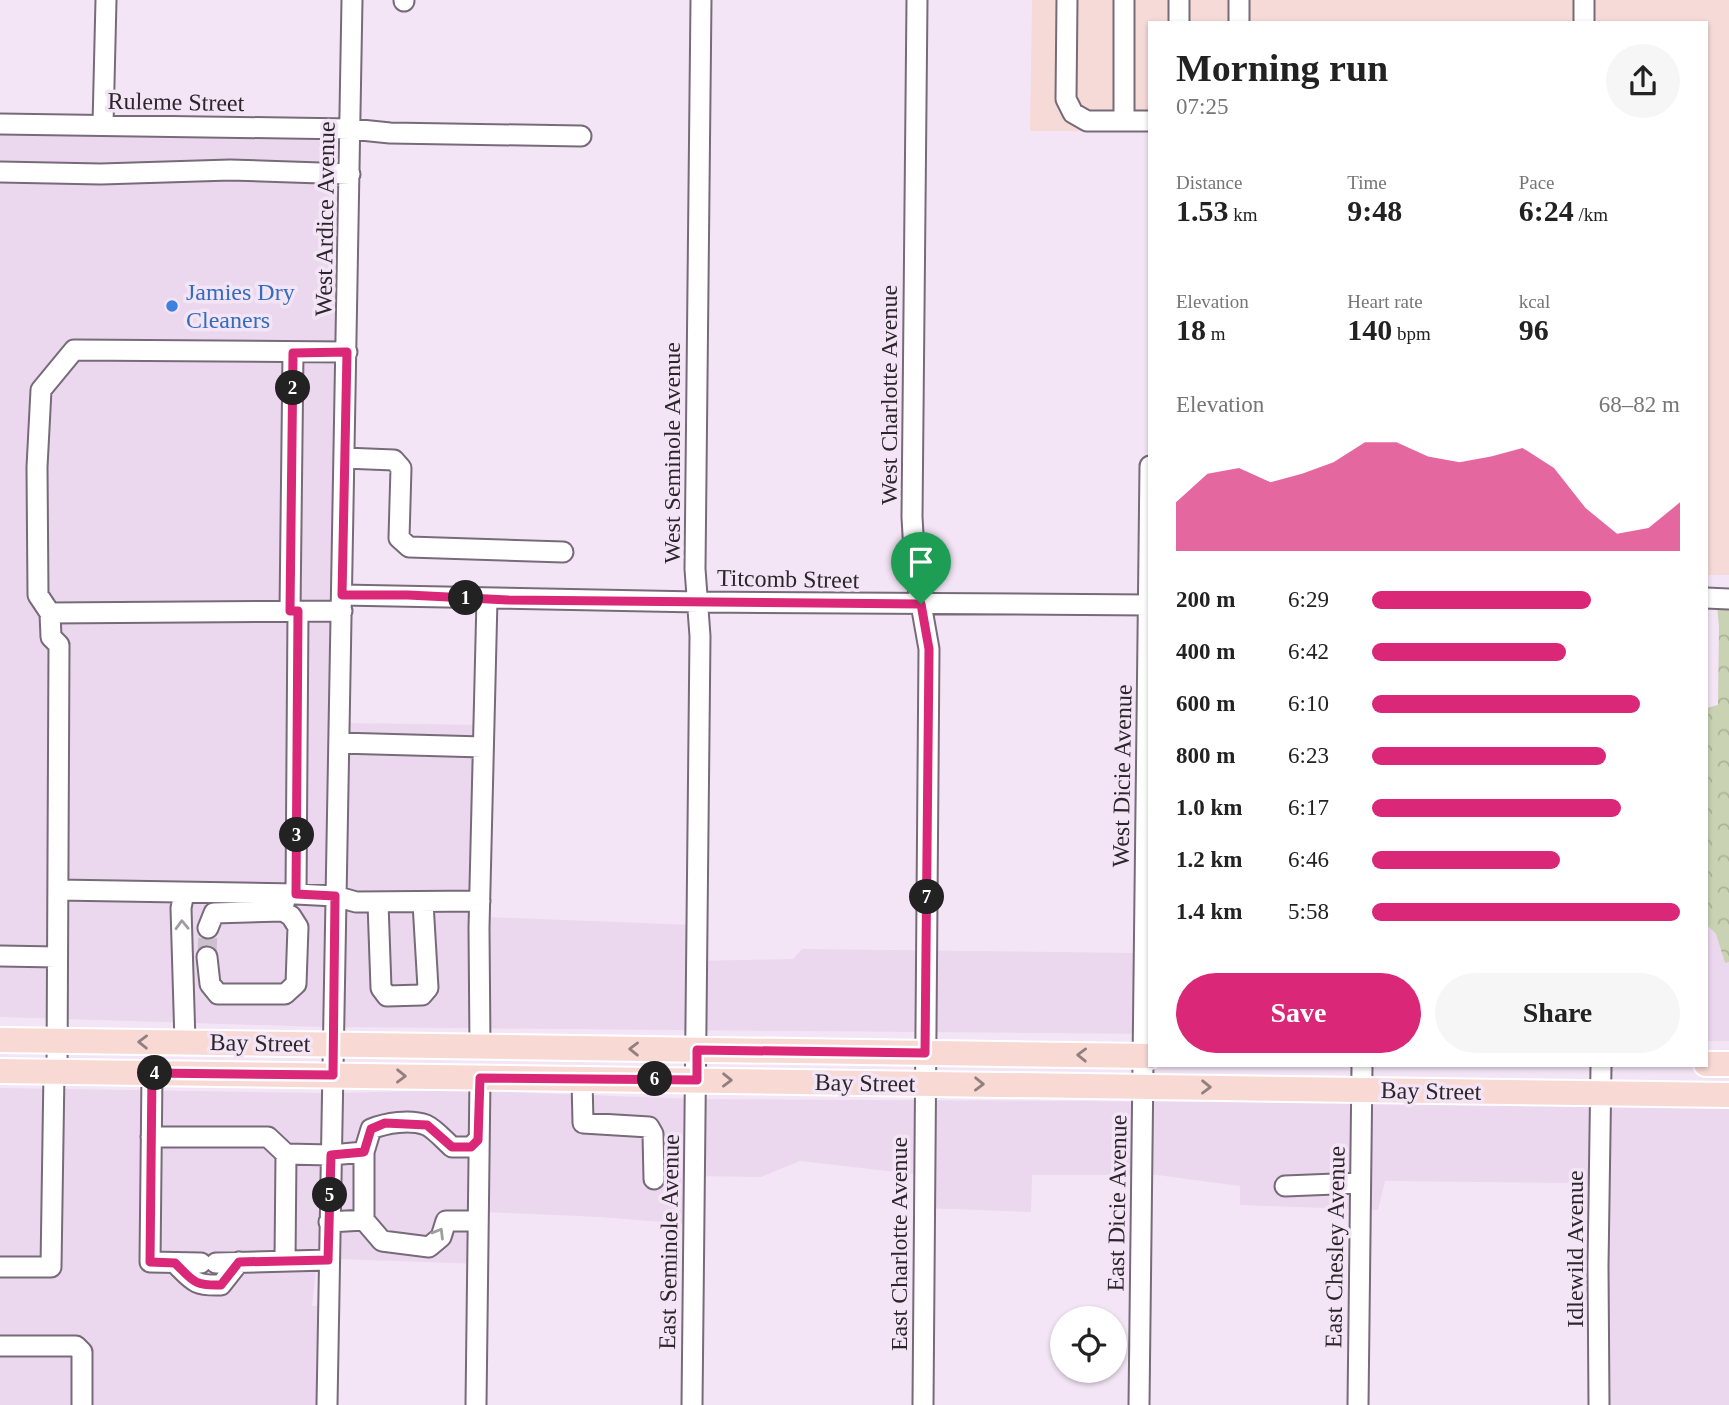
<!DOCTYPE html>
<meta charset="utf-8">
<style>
:root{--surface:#fff;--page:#f6f6f6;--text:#222;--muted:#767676;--accent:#db2777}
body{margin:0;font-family:Georgia,serif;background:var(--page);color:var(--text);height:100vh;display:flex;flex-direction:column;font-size:26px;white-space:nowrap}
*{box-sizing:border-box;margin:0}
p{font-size:23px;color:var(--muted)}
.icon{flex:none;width:38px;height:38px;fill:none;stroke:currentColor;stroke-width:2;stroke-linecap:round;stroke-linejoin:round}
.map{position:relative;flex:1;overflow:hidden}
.details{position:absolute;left:1148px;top:21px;width:560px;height:1046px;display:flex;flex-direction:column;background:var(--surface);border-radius:0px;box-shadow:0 2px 5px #0004}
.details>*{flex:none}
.controls{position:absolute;left:1050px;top:1306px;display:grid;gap:14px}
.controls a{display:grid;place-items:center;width:77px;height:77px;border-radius:50%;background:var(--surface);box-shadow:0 2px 5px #0004;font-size:35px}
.pin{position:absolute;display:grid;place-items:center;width:60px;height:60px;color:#fff;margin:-72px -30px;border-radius:50% 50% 50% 0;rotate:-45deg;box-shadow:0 0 7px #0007}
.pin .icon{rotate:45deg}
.km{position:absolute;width:35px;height:35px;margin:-18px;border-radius:50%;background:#222;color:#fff;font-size:19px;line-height:35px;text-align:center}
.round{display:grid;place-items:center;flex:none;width:74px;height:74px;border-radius:37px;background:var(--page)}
.head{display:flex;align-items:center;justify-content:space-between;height:119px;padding:0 28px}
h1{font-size:38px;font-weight:800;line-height:52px}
.stats{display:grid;grid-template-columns:repeat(3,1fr);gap:10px;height:119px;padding:7px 28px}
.stats div{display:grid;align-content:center}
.stats b{font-size:30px;font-weight:800}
.stats small{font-size:19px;font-weight:400}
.stats p{font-size:19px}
.chart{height:196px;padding:14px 28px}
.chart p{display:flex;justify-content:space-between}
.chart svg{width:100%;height:126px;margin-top:7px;fill:var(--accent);opacity:.7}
.action{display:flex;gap:14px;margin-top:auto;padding:14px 28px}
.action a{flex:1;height:80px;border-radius:42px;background:var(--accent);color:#fff;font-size:28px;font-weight:800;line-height:80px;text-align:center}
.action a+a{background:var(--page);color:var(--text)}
ul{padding:0 28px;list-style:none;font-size:23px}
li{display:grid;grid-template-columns:112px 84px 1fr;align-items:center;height:52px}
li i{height:18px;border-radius:9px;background:var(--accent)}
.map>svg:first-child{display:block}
.built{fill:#ebd7ee}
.education{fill:#f5dad7}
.forest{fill:url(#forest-crowns)}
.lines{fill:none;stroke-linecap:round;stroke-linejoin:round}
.minor-tunnel{stroke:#ccbfce;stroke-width:19;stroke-dasharray:19 10;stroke-linecap:butt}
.minor-casing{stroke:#776a79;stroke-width:23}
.major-casing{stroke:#fff;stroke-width:28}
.minor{stroke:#fff;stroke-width:19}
.major{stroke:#f8d9d4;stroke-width:24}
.oneway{stroke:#a09da0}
.oneway2{stroke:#928080}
.route-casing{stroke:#fff;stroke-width:14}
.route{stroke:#db2777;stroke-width:9}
.shop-dot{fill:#3f7fe0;stroke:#f4e5f6;stroke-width:2.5}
.labels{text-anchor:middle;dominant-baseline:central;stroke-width:7;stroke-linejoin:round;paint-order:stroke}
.street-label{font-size:24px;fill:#2c262c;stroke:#f4e5f6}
.shop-label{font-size:24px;fill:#366cbe;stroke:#f4e5f6;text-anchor:start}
</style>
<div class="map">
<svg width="1729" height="1405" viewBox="0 0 1729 1405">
<defs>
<pattern id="forest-crowns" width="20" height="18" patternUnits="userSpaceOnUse" patternTransform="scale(1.75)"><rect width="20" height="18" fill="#c9d2b2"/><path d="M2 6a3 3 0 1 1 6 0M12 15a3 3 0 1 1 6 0" fill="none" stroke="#adb499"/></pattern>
</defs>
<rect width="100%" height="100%" fill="#f4e5f6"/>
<path class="built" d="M333,127l6,39 -14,861 -325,-10v-887z
M348,723l138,2v192l208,8v36l99,-2 9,-10 334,4 14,81 -807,-7z
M1706,924l10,10 9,29 4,-1v79h-23z
M0,1088l324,5 -4,165 -3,1 -5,47h7l-1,99h-318z
M451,1090l244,9 1034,6v300h-138l2,-219 -22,-3 -186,-2 -7,29 -138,-5v-19l-83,-11h-125l-1,37 -106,-4 -3,-33 -122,-14 -39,16 -67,-1 -7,48 -87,-7 -117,-5 -2,52 -144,-5 4,-166z"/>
<path class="education" d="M1032,0h697v575h-23v-552h-556v108h-120z"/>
<path class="forest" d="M1716,594l13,1v367l-4,1 -9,-29 -10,-10v-216l12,-3 1,-78z"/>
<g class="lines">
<path class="minor-tunnel" d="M207,957l1,-29"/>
<defs>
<path id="minor" d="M917,0l-5,517 3,53 14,79 -6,756
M1067,0l-1,99 7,14 14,8h63
M1239,0v23
M1584,0v23
M404,1v-1
M1179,23v-23
M1124,121v-121
M0,124l351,5 39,4 191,3
M103,125l3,-125
M0,172l101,2 129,-4 120,4
M344,458l50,2 7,8 -2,70 10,9 154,5
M342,595l356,7 452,3
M1706,598l23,1
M290,611l3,-258
M50,613l292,-2
M339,743l144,4
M58,890l238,4 39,2 21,6 124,-1
M184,893l-3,15 4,134
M296,894l2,-283
M378,903l3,85 6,8 35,-1 6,-7 -5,-85
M208,928l6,-15 69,-2 2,-13
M0,956l57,1
M207,957l3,27 8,10h67l11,-10 2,-57 -7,-11 -8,-5
M480,1047l-1,-119 8,-329
M57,1072l2,-427 -8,-8 -1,-24 -12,-18 -1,-128 4,-77 33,-40 273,2
M152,1073l-2,189 51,1
M582,1079l1,44 66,4 4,7 1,45
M151,1137h117l18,17 45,1 33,-3 7,-23c15,-6 39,-10 55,-4 9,4 19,16 26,22h19l7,-7
M364,1152v68l18,21 47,6 12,-10 5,-16h31
M1285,1186l75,-3
M329,1222l35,-2
M285,1261l1,-107
M175,1263c18,18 19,23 46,22l18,-23
M216,1263l112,-3
M0,1267h51l3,-195
M0,1346h76l6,6v53
M327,1405l25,-1405
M476,1405l4,-327
M692,1405l8,-769 -5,-67 6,-569
M1139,1405l11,-939
M1358,1405l4,-339
M1599,1405l-1,-139 3,-200"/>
<path id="major" d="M0,1040l1150,16
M1706,1064h23
M0,1071l1729,24"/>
</defs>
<use href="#minor" class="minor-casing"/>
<use href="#major" class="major-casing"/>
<use href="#minor" class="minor"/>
<use href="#major" class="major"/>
</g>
<defs><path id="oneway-chevron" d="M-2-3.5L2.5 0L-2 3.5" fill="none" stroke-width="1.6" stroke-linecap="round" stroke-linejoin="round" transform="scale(1.75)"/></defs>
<g class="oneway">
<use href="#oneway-chevron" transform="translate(182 925) rotate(-92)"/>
<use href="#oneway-chevron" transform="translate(439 1233) rotate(-59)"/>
</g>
<g class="oneway2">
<use href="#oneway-chevron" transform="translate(143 1042) rotate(-179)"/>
<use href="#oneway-chevron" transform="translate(634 1049) rotate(-179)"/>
<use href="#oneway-chevron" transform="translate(1082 1055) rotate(-179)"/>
<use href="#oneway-chevron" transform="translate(401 1076) rotate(1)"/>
<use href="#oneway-chevron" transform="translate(727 1080) rotate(1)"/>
<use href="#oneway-chevron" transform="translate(979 1084) rotate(1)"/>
<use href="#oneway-chevron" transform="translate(1206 1087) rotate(1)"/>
</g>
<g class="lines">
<defs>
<path id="route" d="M347,352l-5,243h66l100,5 413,4 8,45 -4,404 -228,-3v30l-217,-2 -2,62 -7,7h-19l-25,-22 -42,-2 -14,6 -7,23 -33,3 -3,105 -89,2 -18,23c-27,1 -28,-4 -46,-22l-25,-1 2,-189 181,2 2,-179 -39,-2 2,-283h-8l3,-258z"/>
</defs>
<use href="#route" class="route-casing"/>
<use href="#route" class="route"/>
</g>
<circle class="shop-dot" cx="172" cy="306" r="7"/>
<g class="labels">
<g class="street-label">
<text transform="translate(176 102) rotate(1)">Ruleme Street</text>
<text transform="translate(325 219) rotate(-89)">West Ardice Avenue</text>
<text transform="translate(889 395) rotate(-90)">West Charlotte Avenue</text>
<text transform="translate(672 453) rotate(-90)">West Seminole Avenue</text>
<text transform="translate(788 579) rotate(1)">Titcomb Street</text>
<text transform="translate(1122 776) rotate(-89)">West Dicie Avenue</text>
<text transform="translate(260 1043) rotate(1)">Bay Street</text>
<text transform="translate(865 1083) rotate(1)">Bay Street</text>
<text transform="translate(1431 1091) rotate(1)">Bay Street</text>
<text transform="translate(1117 1203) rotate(-89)">East Dicie Avenue</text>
<text transform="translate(669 1242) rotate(-89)">East Seminole Avenue</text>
<text transform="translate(899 1244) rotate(-90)">East Charlotte Avenue</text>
<text transform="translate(1335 1247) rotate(-89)">East Chesley Avenue</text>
<text transform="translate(1575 1249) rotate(-90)">Idlewild Avenue</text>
</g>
<g class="shop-label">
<text x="186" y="292">Jamies Dry<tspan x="186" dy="28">Cleaners</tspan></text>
</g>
</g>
</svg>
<div class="controls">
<a><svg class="icon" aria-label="locate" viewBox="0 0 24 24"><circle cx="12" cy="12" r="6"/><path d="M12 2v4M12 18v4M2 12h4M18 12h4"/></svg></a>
</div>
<div class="pin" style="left:921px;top:604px;background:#1e9e55"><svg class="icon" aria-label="arrive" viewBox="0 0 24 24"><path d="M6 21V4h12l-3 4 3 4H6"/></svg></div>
<b class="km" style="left:466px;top:598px">1</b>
<b class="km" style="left:293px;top:388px">2</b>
<b class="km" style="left:297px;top:835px">3</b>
<b class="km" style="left:155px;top:1073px">4</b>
<b class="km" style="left:330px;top:1195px">5</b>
<b class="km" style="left:655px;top:1079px">6</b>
<b class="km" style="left:927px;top:897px">7</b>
<section class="details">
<div class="head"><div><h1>Morning run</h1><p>07:25</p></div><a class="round"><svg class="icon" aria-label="share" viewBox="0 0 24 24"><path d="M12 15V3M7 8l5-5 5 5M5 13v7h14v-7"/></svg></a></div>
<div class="stats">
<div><p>Distance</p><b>1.53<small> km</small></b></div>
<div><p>Time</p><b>9:48</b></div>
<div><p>Pace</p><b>6:24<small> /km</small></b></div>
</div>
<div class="stats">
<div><p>Elevation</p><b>18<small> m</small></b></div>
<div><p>Heart rate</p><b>140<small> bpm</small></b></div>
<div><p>kcal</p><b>96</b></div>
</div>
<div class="chart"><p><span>Elevation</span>68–82 m</p>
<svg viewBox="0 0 160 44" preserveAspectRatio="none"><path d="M0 44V27L10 17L20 15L30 20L40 17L50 13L60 6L70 6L80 11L90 13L100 11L110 8L120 15L130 29L140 38L150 36L160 27V44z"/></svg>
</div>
<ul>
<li><b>200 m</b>6:29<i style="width:71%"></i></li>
<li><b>400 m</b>6:42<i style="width:63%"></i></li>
<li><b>600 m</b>6:10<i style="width:87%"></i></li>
<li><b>800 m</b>6:23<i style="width:76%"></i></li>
<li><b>1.0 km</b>6:17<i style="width:81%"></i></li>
<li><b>1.2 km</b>6:46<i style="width:61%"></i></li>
<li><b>1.4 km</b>5:58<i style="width:100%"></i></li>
</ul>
<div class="action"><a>Save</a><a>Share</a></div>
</section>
</div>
